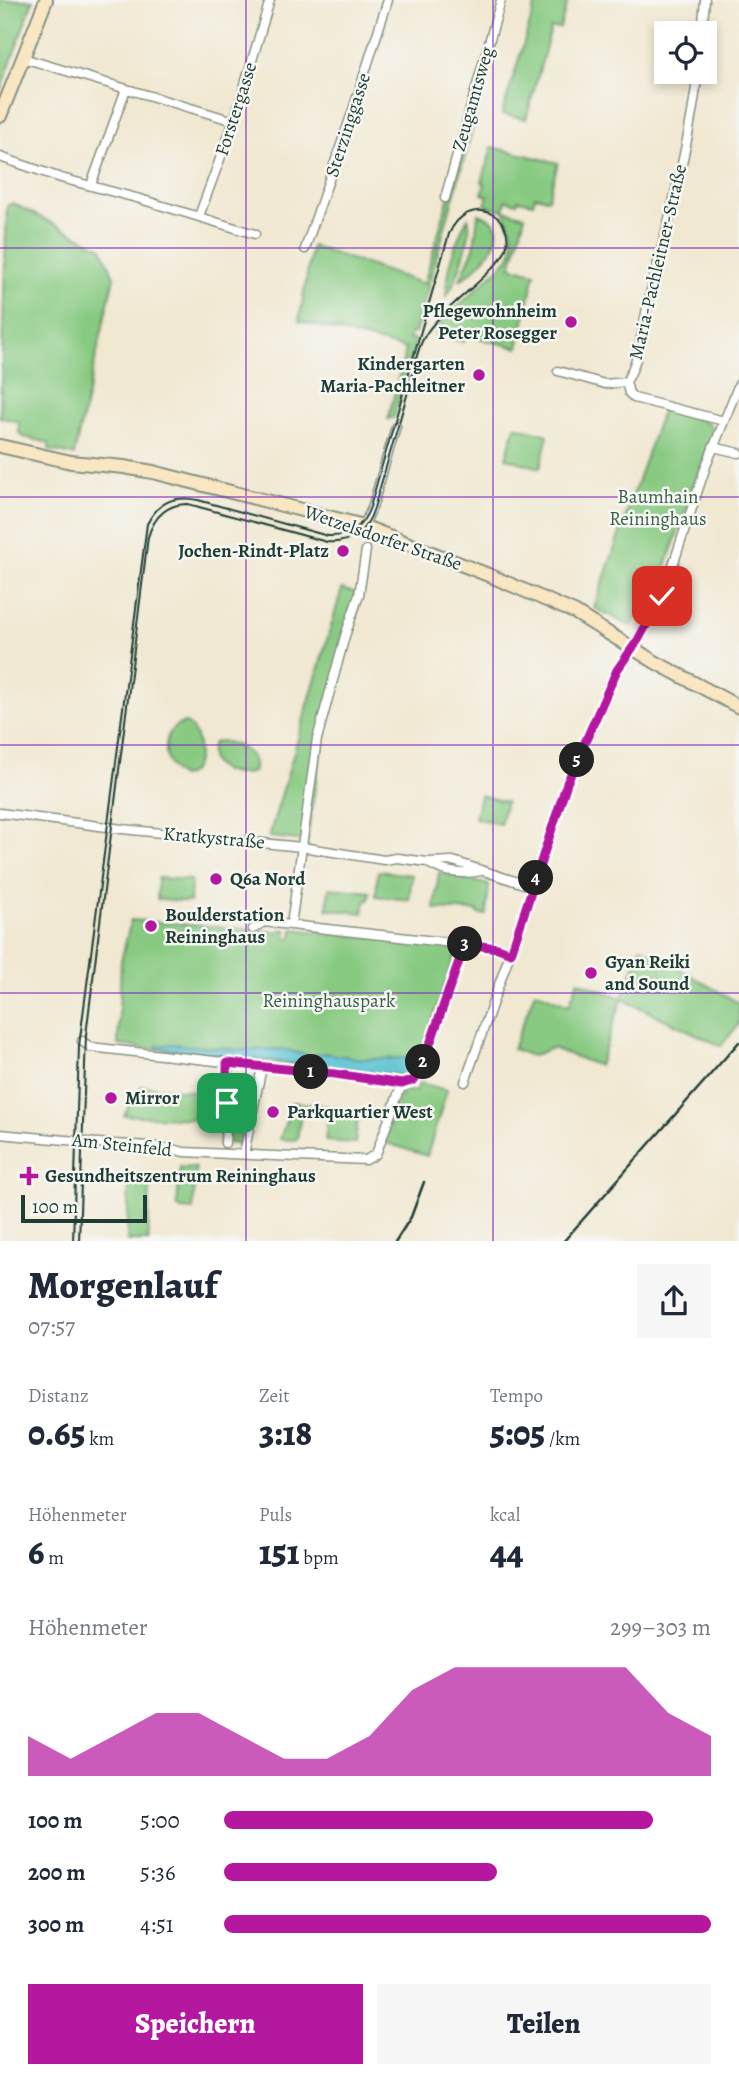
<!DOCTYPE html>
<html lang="de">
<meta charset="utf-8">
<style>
:root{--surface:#fff;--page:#f6f6f7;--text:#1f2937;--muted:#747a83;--accent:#b5179e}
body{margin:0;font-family:Alegreya,serif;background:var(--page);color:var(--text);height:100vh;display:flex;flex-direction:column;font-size:26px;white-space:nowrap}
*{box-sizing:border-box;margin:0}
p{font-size:23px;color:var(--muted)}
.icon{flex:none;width:38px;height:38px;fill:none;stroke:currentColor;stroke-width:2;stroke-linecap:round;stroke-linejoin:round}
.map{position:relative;height:1241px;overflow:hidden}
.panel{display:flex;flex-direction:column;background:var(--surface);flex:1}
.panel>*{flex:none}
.fabs{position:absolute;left:654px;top:21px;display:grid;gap:14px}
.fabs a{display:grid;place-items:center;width:63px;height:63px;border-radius:0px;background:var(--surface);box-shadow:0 4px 10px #0003;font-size:35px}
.scale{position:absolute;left:21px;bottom:18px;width:126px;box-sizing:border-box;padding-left:7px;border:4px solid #1f3d34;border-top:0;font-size:19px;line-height:24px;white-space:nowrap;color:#1f3d34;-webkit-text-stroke:5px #f6f6f2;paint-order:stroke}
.pin{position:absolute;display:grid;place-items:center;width:60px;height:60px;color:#fff;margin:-30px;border-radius:14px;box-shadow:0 4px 10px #0006}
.km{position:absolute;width:35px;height:35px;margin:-18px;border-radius:50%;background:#222;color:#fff;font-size:19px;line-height:35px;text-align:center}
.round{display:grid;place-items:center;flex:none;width:74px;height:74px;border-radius:0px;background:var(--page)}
.summary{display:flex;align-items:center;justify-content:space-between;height:119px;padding:0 28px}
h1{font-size:38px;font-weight:800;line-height:52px}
.figures{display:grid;grid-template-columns:repeat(3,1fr);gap:10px;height:119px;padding:7px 28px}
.figures div{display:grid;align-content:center}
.figures b{font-size:35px;font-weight:800}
.figures small{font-size:19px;font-weight:400}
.figures p{font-size:19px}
.chart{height:196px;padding:14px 28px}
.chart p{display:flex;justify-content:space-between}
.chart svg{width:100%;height:126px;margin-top:7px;fill:var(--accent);opacity:.7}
.cta{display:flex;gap:14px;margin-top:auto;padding:14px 28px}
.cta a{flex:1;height:80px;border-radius:0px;background:var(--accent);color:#fff;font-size:28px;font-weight:800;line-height:80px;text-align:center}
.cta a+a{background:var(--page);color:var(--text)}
ul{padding:0 28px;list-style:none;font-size:23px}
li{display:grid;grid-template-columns:112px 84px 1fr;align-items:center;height:52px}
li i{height:18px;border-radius:9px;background:var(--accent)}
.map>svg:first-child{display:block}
.green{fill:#88ca82;stroke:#54845b;stroke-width:2}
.water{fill:#55c0d0;stroke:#3a7e82;stroke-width:2}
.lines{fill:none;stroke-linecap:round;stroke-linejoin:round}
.street-casing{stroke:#889282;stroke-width:11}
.secondary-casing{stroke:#889282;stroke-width:16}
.street{stroke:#fff;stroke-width:8}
.secondary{stroke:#f9e7c3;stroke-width:12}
.tram{stroke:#1f3d34;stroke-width:2}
.rail{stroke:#1f3d34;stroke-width:2.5}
.route-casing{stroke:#fff;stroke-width:14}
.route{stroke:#b5179e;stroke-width:9}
.grid{fill:none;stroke:#7b2cbf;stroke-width:2;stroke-opacity:0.55}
.poi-dot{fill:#b5179e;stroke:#f6f6f2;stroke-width:2.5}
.labels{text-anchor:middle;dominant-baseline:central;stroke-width:5;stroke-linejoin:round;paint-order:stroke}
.street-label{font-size:19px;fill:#1f3d34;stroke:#f6f6f2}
.poi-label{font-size:19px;font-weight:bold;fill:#1f3d34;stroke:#f6f6f2;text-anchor:start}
.park-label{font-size:19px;fill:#396048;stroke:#f6f6f2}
</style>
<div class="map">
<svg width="739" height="1242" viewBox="0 0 739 1242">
<rect width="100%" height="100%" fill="#f6f6f2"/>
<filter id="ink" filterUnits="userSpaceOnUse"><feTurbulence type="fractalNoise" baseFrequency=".0143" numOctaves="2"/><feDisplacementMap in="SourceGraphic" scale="14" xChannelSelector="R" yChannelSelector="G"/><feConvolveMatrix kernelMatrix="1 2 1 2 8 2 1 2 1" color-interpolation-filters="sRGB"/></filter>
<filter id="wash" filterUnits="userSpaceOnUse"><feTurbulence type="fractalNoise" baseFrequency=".00686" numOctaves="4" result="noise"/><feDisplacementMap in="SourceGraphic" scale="28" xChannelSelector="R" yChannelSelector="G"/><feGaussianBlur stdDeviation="1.57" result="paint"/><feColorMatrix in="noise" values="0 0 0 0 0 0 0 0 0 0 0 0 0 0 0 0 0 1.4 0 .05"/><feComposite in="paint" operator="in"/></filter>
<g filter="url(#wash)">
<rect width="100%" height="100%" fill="#f1e8d1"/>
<path class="green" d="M0,0h33l-33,92z
M537,0h31l-8,28h-9l-25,91 -24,-5z
M472,115l4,2 -61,216h-4l-2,6 6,1v2l-21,75 -6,2 18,-70 -107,-28 13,-75 112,38z
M492,147l66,16 -10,36 -13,-3 -2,7 -15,-3 -1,3 -11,-3 -2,10 21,6 -14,51 24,6 -17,75 -52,-13 -2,7 -28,-7 5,-12 69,-66c8,-20 0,-29 -6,-47l-19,-5 3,-9 -6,-2 3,-11 -3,-1z
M12,203l90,45 12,29 -40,178 -25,-5v-7l-25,-6 -5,-4v-11l-19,-5 7,-211z
M478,214c44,10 1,55 -18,66l14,-32z
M468,218c6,15 -12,66 -22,78 2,-28 8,-54 22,-78z
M664,405l45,19 4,5v4l-50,141 -32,52 -37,-18z
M515,426l33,9 -8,33 -34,-10z
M342,589l19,6 -37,133 -17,113 -38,-4z
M186,723c17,10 17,51 -5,54 -20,-10 -22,-52 5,-54z
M220,741c15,2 40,12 33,31 -19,7 -52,-4 -40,-29z
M480,795l26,7 -6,22 -25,-6z
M378,871l34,4 -3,25 -33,-4z
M439,872l50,13 -3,30 -8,-1v-3l-44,-2z
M158,878l33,2 -1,22 -33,-3z
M329,888l41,4 -1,8 -4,1 -2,12 -36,-4z
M131,920l149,12 3,-3 3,1v8h6l1,-9 165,18 -36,104 -13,28 -291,-34 3,-84z
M641,947l98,56v21l-18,22 -99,-47 -23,67 -47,-18 -20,8 -19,-7 22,-58 34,14 9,-24 44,17z
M419,1083l28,7 -20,66 -43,-14 18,-52 14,2z
M142,1086l54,6 -3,27 -69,-4 12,-23z
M292,1102l67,8 -4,33 -30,-2 3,-24 -27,-4 -4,27 -17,-1z
M229,1106l15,4 3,8 -7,26 -12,-1z
M180,1167l16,1 -3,42 -12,-1 -4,-3z
M129,1182l21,2 -2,56 2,1h-23z"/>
<path class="water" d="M171,1044l71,6 40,-1 29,7 13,-3 39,6 50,-1 -7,18 -249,-28 -1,-2z"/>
</g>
<g filter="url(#ink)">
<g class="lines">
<defs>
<path id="street" d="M702,33l3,-33
M23,58l211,63
M0,157l61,21 79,21 115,35
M91,185l35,-96
M445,198l56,-198
M199,216l35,-95 36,-121
M305,249l48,-139 35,-110
M558,371l47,13 21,-2
M626,382c15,-25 16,-55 23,-83 18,-75 40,-150 49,-227
M626,382l3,11 5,5 90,23
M713,447l26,6
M363,527l9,-19 24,-82
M0,813l122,16 180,18 82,13 13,-2 30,4 26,-1 80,26
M427,862c15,11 36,13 54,9
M291,925l26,-186 28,-103 14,-41 7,-45
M253,929l11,-7 234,26 13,4
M82,1041l8,6 320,36 7,-6 6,-13 42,-120
M465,1082l64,-183 38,-116 50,-113 22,-33 28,-54 39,-117 33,-82
M0,1134c29,3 58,5 87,8 32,4 65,1 97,10l182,8 10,-6 26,-70
M225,1143l4,-74 -2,-6
M244,1154l18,-87"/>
<path id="secondary" d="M0,116l46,-116
M0,446l71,16 53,5 29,5 207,53 131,51 83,36 81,50 84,45"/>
</defs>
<use href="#street" class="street-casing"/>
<use href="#secondary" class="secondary-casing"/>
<use href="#street" class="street"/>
<use href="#secondary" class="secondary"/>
<path class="tram" d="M73,1242l6,-196 68,-522c11,-22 27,-29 51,-24l130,36c21,1 35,-9 42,-29l79,-273c19,-43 68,-19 57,15 -7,22 -65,60 -80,85 -9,14 -12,35 -16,51 -12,41 -24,82 -36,123 -7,22 -22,36 -47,34l-139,-38c-21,0 -34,13 -40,33l-62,498 -7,207"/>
<path class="rail" d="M395,1242l16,-25 13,-35
M563,1242l176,-200"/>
</g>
</g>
<g class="lines" filter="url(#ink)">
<defs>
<path id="route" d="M227,1103v-40l108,11 67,10 12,-4 9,-16 42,-120 33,4 13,5 56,-170 50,-113 21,-30 24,-44"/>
</defs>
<use href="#route" class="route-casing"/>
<use href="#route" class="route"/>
</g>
<path class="grid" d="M246,0v1242M493,0v1242M0,248h739M0,497h739M0,745h739M0,993h739"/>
<g class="poi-dot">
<circle cx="571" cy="322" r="7"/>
<circle cx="479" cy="375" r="7"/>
<circle cx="343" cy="551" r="7"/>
<circle cx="216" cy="879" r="7"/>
<circle cx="151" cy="926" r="7"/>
<circle cx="591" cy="973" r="7"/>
<circle cx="111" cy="1098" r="7"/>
<circle cx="273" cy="1112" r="7"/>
<path d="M25.5 1165.5h7v7h7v7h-7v7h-7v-7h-7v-7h7z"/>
</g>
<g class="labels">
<g class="street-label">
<text transform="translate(473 99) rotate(-74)">Zeugamtsweg</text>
<text transform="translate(236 109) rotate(-72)">Forstergasse</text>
<text transform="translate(348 125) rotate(-72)">Sterzinggasse</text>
<text transform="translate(658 262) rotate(-77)">Maria-Pachleitner-Straße</text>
<text transform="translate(383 538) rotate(19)">Wetzelsdorfer Straße</text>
<text transform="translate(214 838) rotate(5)">Kratkystraße</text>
<text transform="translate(122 1145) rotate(6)">Am Steinfeld</text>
</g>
<g class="poi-label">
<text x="557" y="311" text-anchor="end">Pflegewohnheim<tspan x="557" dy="22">Peter Rosegger</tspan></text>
<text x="465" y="364" text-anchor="end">Kindergarten<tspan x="465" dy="22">Maria-Pachleitner</tspan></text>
<text x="329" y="551" text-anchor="end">Jochen-Rindt-Platz</text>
<text x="230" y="879">Q6a Nord</text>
<text x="165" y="915">Boulderstation<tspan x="165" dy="22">Reininghaus</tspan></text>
<text x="605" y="962">Gyan Reiki<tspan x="605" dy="22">and Sound</tspan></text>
<text x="125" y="1098">Mirror</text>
<text x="287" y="1112">Parkquartier West</text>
<text x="45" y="1176">Gesundheitszentrum Reininghaus</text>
</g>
<g class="park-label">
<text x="658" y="497">Baumhain<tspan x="658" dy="22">Reininghaus</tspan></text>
<text x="329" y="1001">Reininghauspark</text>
</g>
</g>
</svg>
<div class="fabs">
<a><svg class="icon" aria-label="locate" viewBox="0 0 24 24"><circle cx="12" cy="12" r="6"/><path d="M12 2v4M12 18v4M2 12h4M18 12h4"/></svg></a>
</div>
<div class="scale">100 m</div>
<div class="pin" style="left:227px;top:1103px;background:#1e9e55"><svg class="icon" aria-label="arrive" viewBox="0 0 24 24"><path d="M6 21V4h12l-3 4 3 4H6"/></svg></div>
<div class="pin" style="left:662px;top:596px;background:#d93025"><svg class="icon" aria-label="check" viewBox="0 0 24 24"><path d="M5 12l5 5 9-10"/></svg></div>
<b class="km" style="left:311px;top:1072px">1</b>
<b class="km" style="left:423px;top:1062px">2</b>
<b class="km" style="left:465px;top:944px">3</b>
<b class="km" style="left:536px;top:878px">4</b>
<b class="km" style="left:577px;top:760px">5</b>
</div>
<section class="panel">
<div class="summary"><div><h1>Morgenlauf</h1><p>07:57</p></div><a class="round"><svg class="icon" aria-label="share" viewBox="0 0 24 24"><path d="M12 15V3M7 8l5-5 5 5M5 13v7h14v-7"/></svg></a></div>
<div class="figures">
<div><p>Distanz</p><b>0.65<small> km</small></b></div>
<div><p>Zeit</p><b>3:18</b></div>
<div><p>Tempo</p><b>5:05<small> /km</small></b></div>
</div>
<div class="figures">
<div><p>Höhenmeter</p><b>6<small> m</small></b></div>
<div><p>Puls</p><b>151<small> bpm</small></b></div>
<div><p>kcal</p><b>44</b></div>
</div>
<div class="chart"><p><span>Höhenmeter</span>299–303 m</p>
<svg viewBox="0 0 160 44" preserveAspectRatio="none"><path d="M0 44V30L10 38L20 30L30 22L40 22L50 30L60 38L70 38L80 30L90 14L100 6L110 6L120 6L130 6L140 6L150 22L160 30V44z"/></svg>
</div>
<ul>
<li><b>100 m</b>5:00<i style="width:88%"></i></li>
<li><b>200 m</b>5:36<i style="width:56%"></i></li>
<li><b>300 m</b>4:51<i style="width:100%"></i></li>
</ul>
<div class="cta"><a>Speichern</a><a>Teilen</a></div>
</section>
